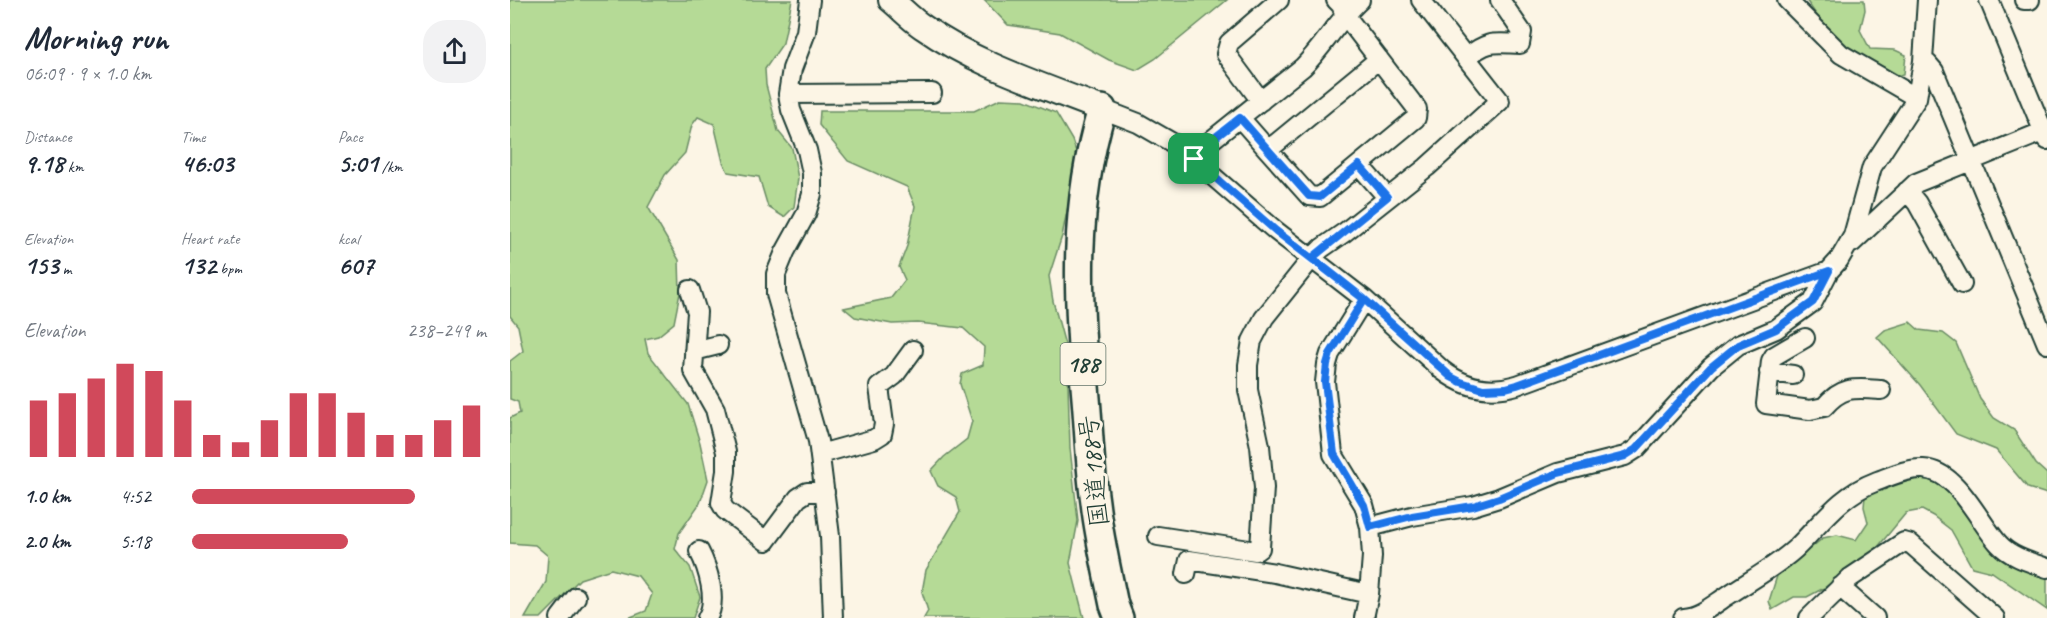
<!DOCTYPE html>
<meta charset="utf-8">
<style>
:root{--surface:#fff;--page:#f2f2f3;--text:#1f2937;--muted:#747a83;--accent:#d1495b}
body{margin:0;font-family:Caveat,"Klee One",sans-serif;background:var(--page);color:var(--text);height:100vh;display:flex;flex-direction:column;font-size:22px;white-space:nowrap}
*{box-sizing:border-box;margin:0}
p{font-size:20px;color:var(--muted)}
.icon{flex:none;width:33px;height:33px;fill:none;stroke:currentColor;stroke-width:2;stroke-linecap:round;stroke-linejoin:round}
.map{position:relative;flex:1;overflow:hidden}
.sheet{display:flex;flex-direction:column;background:var(--surface);width:510px}
.sheet>*{flex:none}
.pin{position:absolute;display:grid;place-items:center;width:51px;height:51px;color:#fff;margin:-26px;border-radius:12px;box-shadow:0 3px 9px #0006}
.round{display:grid;place-items:center;flex:none;width:63px;height:63px;border-radius:24px;background:var(--page)}
.head{display:flex;align-items:center;justify-content:space-between;height:102px;padding:0 24px}
h1{font-size:33px;font-weight:700;line-height:45px}
.figures{display:grid;grid-template-columns:repeat(3,1fr);gap:9px;height:102px;padding:6px 24px}
.figures div{display:grid;align-content:center}
.figures b{font-size:26px;font-weight:700}
.figures small{font-size:16px;font-weight:400}
.figures p{font-size:16px}
.chart{height:168px;padding:12px 24px}
.chart p{display:flex;justify-content:space-between}
.chart svg{width:100%;height:108px;margin-top:6px;stroke:var(--accent);stroke-width:6}
ul{padding:0 24px;list-style:none;font-size:20px}
li{display:grid;grid-template-columns:96px 72px 1fr;align-items:center;height:45px}
li i{height:15px;border-radius:8px;background:var(--accent)}
main{display:flex;flex:1;min-height:0}
.map>svg:first-child{display:block}
.green{fill:#b5da96;stroke:#6a8c65;stroke-width:1.5}
.lines{fill:none;stroke-linecap:round;stroke-linejoin:round}
.minor-casing{stroke:#1f3d34;stroke-width:22}
.major-casing{stroke:#1f3d34;stroke-width:28}
.highway-casing{stroke:#1f3d34;stroke-width:32}
.minor{stroke:#fcf5e5;stroke-width:18}
.major{stroke:#fcf5e5;stroke-width:24}
.highway{stroke:#fcf5e5;stroke-width:27}
.route-casing{stroke:#fff;stroke-width:12}
.route{stroke:#1a73e8;stroke-width:8}
.labels{text-anchor:middle;dominant-baseline:central;stroke-width:6;stroke-linejoin:round;paint-order:stroke}
.shield{fill:#fcf5e5;stroke:#617469;stroke-width:1.5}
.shield-label{font-size:24px;font-weight:bold;fill:#1f3d34}
.street-label{font-size:26px;fill:#1f3d34;stroke:#fcf5e5}
</style>
<main>
<section class="sheet">
<div class="head"><div><h1>Morning run</h1><p>06:09 · 9 × 1.0 km</p></div><a class="round"><svg class="icon" aria-label="share" viewBox="0 0 24 24"><path d="M12 15V3M7 8l5-5 5 5M5 13v7h14v-7"/></svg></a></div>
<div class="figures">
<div><p>Distance</p><b>9.18<small> km</small></b></div>
<div><p>Time</p><b>46:03</b></div>
<div><p>Pace</p><b>5:01<small> /km</small></b></div>
</div>
<div class="figures">
<div><p>Elevation</p><b>153<small> m</small></b></div>
<div><p>Heart rate</p><b>132<small> bpm</small></b></div>
<div><p>kcal</p><b>607</b></div>
</div>
<div class="chart"><p><span>Elevation</span>238–249 m</p>
<svg viewBox="0 0 160 44" preserveAspectRatio="none"><path d="M5 44V21M15 44V18M25 44V12M35 44V6M45 44V9M55 44V21M65 44V35M75 44V38M85 44V29M95 44V18M105 44V18M115 44V26M125 44V35M135 44V35M145 44V29M155 44V23"/></svg>
</div>
<ul>
<li><b>1.0 km</b>4:52<i style="width:76%"></i></li>
<li><b>2.0 km</b>5:18<i style="width:53%"></i></li>
</ul>
</section>
<div class="map">
<svg width="1537" height="618" viewBox="0 0 1537 618">
<rect width="100%" height="100%" fill="#fcf5e5"/>
<filter id="ink" filterUnits="userSpaceOnUse"><feTurbulence type="fractalNoise" baseFrequency=".0167" numOctaves="2"/><feDisplacementMap in="SourceGraphic" scale="12" xChannelSelector="R" yChannelSelector="G"/><feConvolveMatrix kernelMatrix="1 2 1 2 8 2 1 2 1" color-interpolation-filters="sRGB"/></filter>
<g filter="url(#ink)">
<path class="green" d="M0,0h282l-9,43 -18,26 1,16 12,46 14,17 6,30 -4,29 -10,10 -16,-10 -9,-30 -31,-5 -5,-10 -9,-38 -16,-7 -6,8 -7,28 -20,22 -17,32 31,53 1,33 -6,30 -16,13 -13,3 3,14 40,51 12,39 8,37 -8,23 -21,30 -4,16 15,18 10,30 -7,21h-65l18,-7 6,-17 -14,-18 -27,-7 -31,10 -39,39h-16l21,-36 2,-26 -13,-11 -25,-2v-125l10,-5 -2,-11 -8,-3v-38l13,-10 -5,-25 -8,-10z
M474,0h243l-72,59 -18,11 -28,-10 -49,-27 -52,-8z
M1296,0h58l1,10 -5,20 10,19 25,1 11,5 -2,19 -11,3 -60,-38z
M490,99l24,1 32,13 16,27 6,17 -16,79 -13,40 4,25 14,51 3,96 8,73 -8,42 14,55h-160l4,-7 -6,-19 4,-22 34,-58 -4,-15 -18,-11 -7,-15 13,-14 23,-18 5,-18 -12,-37 2,-10 21,-9 1,-18 -21,-19 -45,-5 -26,1 -37,-7 -11,-9 47,-10 14,-18 -6,-13 8,-21 8,-40 -8,-19 -59,-26 -29,-36 1,-14h154z
M1400,322l9,8 24,3 13,10 24,56 14,19 20,12 22,34 11,10v20l-19,-6 -32,-38 -40,-16 -36,-49 -43,-48 8,-7z
M1398,477h25l18,11 21,30 13,23 28,20 34,10v39l-55,-38 -20,-5 -21,-37 -18,-14 -11,-6 -16,3 -29,35 -53,40 -17,9h-13l-22,13 -3,-9 8,-25 46,-38 14,-3 19,5 12,-18 -4,-15 1,-11z"/>
<g class="lines">
<defs>
<path id="minor" d="M300,0l-4,32 -14,37 -4,25 3,16 16,40 5,23v21l-6,20 -21,38 -9,22v20l42,147 12,95 3,82
M826,0l5,5 4,10 72,94 -1,9 -57,47
M1277,0l54,54 76,44
M1479,0l58,140
M1514,0h6
M957,57c22,-17 26,-14 53,-13l2,-12 -22,-32
M1413,61l5,3 6,7 113,273
M278,94l144,-1
M751,101l-35,-47 3,-11 50,-43
M592,109l36,14 40,23 98,85 88,68 78,71c23,18 48,23 75,15l312,-114
M730,118l28,32 111,-91
M758,150l41,46 11,1 39,-32 28,32
M683,159l10,-12 100,-80c21,-21 35,-47 57,-67
M1397,191l10,12 45,81
M1342,243l64,-60 131,-53
M180,290l7,22 -4,58 22,39 11,43v19l-5,32 4,7 41,31 32,-43 9,-6h18
M1295,338l-31,18 -3,5 -5,43 44,6 14,-3c18,-21 30,-19 57,-17
M184,351l24,-6
M1259,372l24,3
M310,454l54,-15 8,-5 2,-10 -5,-37 15,-11 19,-26
M860,527l42,-11 61,-10 26,-8 59,-25 67,-17 11,-7 75,-82 27,-22 38,-16 37,-27 16,-31 10,-11 14,-24 19,-69 45,-69 6,-37 4,-61
M648,536l98,15 4,-3 4,-60 -4,-42 -12,-56v-25l4,-24 12,-23 48,-60 10,-10 23,-16 82,-65 73,-66 -79,-101
M189,551c9,17 19,50 8,67
M676,574l3,-14 86,13 94,21
M1330,587l35,31
M50,618l16,-21
M854,618l5,-24 3,-38 -2,-29 -6,-22 -31,-51 -8,-72 2,-18 3,-10 34,-55
M1173,618c17,-1 30,-13 44,-22 22,-15 48,-29 68,-47 25,-24 45,-54 80,-67 14,-5 32,-14 48,-13 35,2 54,51 76,75 12,13 31,18 48,24
M1299,618l41,-40 54,-36 7,2 84,74"/>
<path id="major" d="M381,0c11,9 20,19 32,27 54,38 118,58 179,82"/>
<path id="highway" d="M592,109c-29,97 -25,188 -16,289 3,35 4,70 9,104 4,35 12,69 19,103l5,13"/>
</defs>
<use href="#minor" class="minor-casing"/>
<use href="#major" class="major-casing"/>
<use href="#highway" class="highway-casing"/>
<use href="#minor" class="minor"/>
<use href="#major" class="major"/>
<use href="#highway" class="highway"/>
</g>
</g>
<g class="lines" filter="url(#ink)">
<defs>
<path id="route" d="M684,159l82,72 88,68 87,78 10,5 22,7 23,-1 11,-3 312,-114 -16,31 -37,27 -38,16 -27,22 -75,82 -11,7 -67,17 -59,25 -26,8 -61,10 -42,11 -6,-22 -30,-51 -9,-72 2,-18 3,-10 34,-55 -52,-41 75,-61 -28,-32 -39,32 -11,-1 -69,-78 -37,29 -9,12"/>
</defs>
<use href="#route" class="route-casing"/>
<use href="#route" class="route"/>
</g>
<g class="labels">
<rect class="shield" x="550.5" y="343" width="45" height="42" rx="4.5"/>
<g class="shield-label">
<text x="573" y="364">188</text>
</g>
<g class="street-label">
<text transform="translate(584 471) rotate(-96)">国道188号</text>
</g>
</g>
</svg>
<div class="pin" style="left:684px;top:159px;background:#1e9e55"><svg class="icon" aria-label="arrive" viewBox="0 0 24 24"><path d="M6 21V4h12l-3 4 3 4H6"/></svg></div>
</div>
</main>
